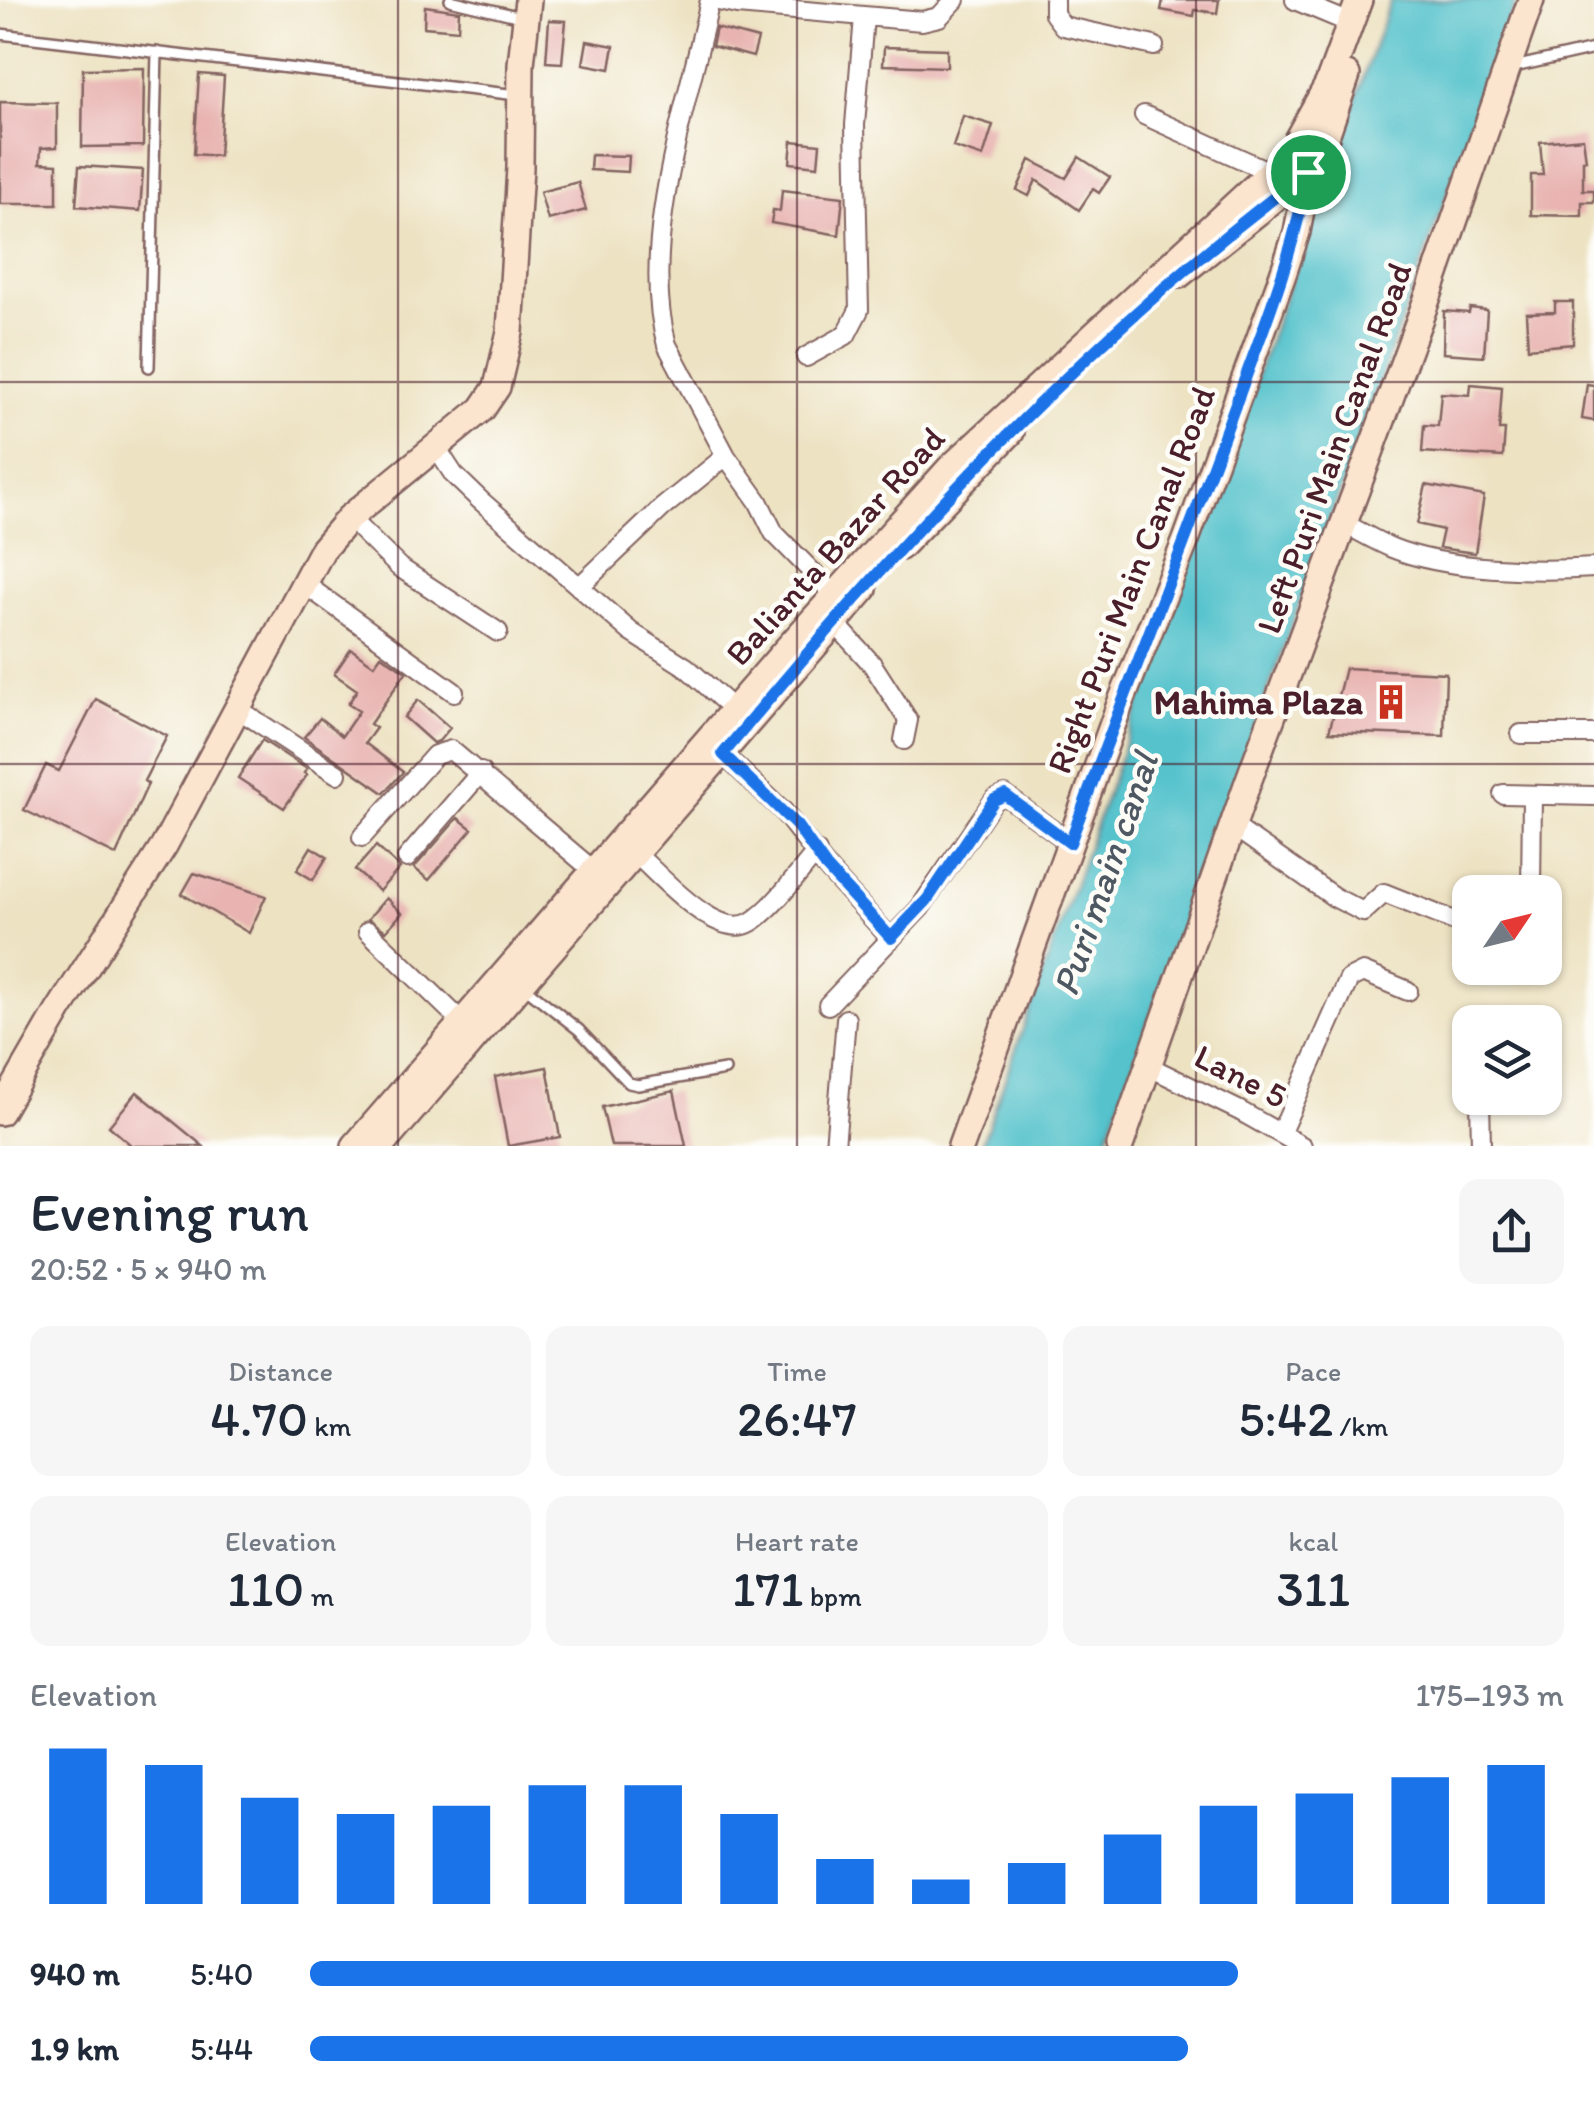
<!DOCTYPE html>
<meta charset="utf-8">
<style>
:root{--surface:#fff;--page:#f6f6f7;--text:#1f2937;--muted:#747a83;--accent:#1a73e8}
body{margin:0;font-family:Itim,sans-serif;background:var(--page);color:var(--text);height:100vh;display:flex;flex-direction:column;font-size:38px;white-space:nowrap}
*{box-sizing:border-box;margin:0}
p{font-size:32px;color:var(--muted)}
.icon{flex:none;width:55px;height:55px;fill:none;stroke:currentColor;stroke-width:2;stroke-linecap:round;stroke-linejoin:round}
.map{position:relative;height:1146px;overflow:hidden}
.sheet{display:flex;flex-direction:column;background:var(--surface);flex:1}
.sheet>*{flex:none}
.needle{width:65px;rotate:55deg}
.fabs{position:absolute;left:1452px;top:875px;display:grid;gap:20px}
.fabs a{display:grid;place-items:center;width:110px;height:110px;border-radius:20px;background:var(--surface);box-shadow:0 2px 8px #0004;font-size:50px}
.pin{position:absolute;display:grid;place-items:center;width:85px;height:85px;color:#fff;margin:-42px;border:5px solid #fff;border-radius:50%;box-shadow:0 2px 10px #0007}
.round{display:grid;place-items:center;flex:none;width:105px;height:105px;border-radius:20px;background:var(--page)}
.overview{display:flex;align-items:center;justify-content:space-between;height:170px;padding:0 30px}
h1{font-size:55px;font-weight:600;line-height:75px}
.figures{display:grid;grid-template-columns:repeat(3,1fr);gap:15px;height:170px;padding:10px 30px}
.figures div{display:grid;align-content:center;border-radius:20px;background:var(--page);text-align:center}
.figures b{font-size:50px;font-weight:600}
.figures small{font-size:28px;font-weight:400}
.figures p{font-size:28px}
.chart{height:280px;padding:20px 30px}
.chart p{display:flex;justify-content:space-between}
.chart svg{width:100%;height:180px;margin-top:10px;stroke:var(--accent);stroke-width:6}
ul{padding:0 30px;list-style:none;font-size:32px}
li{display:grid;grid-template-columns:160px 120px 1fr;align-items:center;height:75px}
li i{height:25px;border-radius:12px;background:var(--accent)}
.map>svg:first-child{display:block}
.water{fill:#55c2cc;stroke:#50707c;stroke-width:2.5}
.building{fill:#e8b3b1}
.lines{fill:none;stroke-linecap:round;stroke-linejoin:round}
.lane-casing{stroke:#836360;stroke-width:14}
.street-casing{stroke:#836360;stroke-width:22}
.secondary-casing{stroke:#836360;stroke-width:30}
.lane{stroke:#fff;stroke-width:9}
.street{stroke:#fff;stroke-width:18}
.secondary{stroke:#fbe5cf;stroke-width:25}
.route-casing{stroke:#fff;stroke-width:20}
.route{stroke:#1a73e8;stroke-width:12}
.grid{fill:none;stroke:#4a1f2b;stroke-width:2.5;stroke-opacity:0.55}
.labels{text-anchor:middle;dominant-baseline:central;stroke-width:9;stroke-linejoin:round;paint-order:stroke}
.street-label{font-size:35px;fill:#4a1f2b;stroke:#fdfcf7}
.poi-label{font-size:35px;font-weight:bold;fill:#4a1f2b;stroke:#fdfcf7;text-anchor:end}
.water-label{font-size:38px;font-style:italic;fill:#4e5863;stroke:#fdfcf7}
</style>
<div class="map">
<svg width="1594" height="1146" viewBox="0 0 1594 1146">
<rect width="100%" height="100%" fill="#fdfcf7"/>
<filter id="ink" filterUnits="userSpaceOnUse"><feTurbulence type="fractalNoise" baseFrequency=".01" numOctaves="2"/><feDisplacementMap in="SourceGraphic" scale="20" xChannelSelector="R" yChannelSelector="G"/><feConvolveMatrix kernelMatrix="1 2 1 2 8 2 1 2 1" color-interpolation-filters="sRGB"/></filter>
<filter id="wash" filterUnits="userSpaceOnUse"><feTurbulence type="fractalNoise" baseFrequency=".0048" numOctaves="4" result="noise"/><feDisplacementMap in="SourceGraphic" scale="40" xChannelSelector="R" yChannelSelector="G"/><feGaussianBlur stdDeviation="2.25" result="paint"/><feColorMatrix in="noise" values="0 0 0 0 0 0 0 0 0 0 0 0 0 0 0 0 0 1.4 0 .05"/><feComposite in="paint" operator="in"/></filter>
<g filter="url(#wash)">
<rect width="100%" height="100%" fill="#ede2c2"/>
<path class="water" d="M1391,0h126l-413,1146h-123z"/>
<g id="blocks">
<path class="building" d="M1163,0h56l-2,13 -22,-3 -1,6 -33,-6z
M425,6l34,5 -1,19 -34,-3z
M549,20l17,1 -4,42 -16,-1z
M716,28l42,11 -5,18 -41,-11z
M587,41l27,5 -4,23 -27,-5z
M884,47l63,2v18l-64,-2z
M144,68l-1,78 -61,1 1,-78z
M199,74l25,2 -5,80 -25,-2z
M0,102l57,1v44l-16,1 -1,15 17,1v40h-57z
M963,116l30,9 -10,32 -30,-10z
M1583,138l3,22h-3v30h11v12h-12v14l-51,-1v-40h12l-3,-33z
M792,141l28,3 -2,22 -28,-3z
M591,155l38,1 -1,16 -38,-2z
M1079,157l31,20 -11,16 -6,-4 -14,21 -43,-30 -7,16 -12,-6 13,-30 36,18z
M79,166l64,4 -3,41 -64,-5z
M578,182l8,28 -38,10 -8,-28z
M782,190l61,7 -4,38 -68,-12 2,-13 7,1z
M1555,302h18v42l-45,4 -2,-35 29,-1z
M1470,308l17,2 -3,46 -41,-3 1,-42 25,2z
M1471,384l31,3 -3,43h6l-2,27 -81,-5 2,-27 14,1 3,-33 29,2z
M1587,384l7,1v36l-12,-2z
M1426,485l58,11 -9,57 -36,-5 4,-18 -26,-6z
M351,649l23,16 7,-10 25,17 -36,52 6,4 -11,15 38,29 -19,21 -80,-56 16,-19 22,18 17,-25 -11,-7 9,-14 -23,-16z
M1345,668l101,5 -2,63 -115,-4z
M96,699l71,37 -23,45 4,3 -32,71 -92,-45 22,-45 13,6z
M418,700l32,28 -11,13 -6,2 -29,-26z
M262,740l45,29 -3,4 3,2 -23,33 -46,-30z
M458,818l14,11 -43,51 -15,-12z
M376,846l24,22 -21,23 -24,-21z
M311,847l16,10 -14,23 -16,-10z
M194,873l72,23 -17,37 -67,-39z
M386,898l16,15 -16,18 -18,-12z
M547,1067l13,70 -52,9 -13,-69z
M674,1091l12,55h-75l-9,-39z
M137,1092l66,54h-71l-23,-20z"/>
</g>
</g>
<g filter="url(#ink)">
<use href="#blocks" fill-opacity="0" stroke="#836360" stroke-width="2.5"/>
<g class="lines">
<defs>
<path id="lane" d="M450,0l71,17
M0,34l517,61
M1514,67l80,-18
M149,367l8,-315
M522,985l57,45 50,53 9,2 87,-15"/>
<path id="street" d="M710,0c-21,101 -72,243 -43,345l59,111 32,45 16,32 61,62
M714,0l23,5 185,16 17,-4 16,-17
M1054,0v14l9,12 91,20
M1295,0l55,23
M1144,115l128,58
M806,357l40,-22 13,-25 -4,-185 9,-108
M437,449l17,26 26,25 151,132 55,35 48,43
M349,518l50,49 99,65
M1343,523c16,8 32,18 49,25 54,22 144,24 202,20
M303,583l151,109
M579,587l83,-79 64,-52
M834,622l38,42 36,56 -4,20
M238,709l99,65
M1521,734h73
M723,754l60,57 43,56 65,72
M1503,794l91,2
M1233,826l101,71 29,15 21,-19 85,34
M362,837l73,-82 16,-5 144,122
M635,853c25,22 82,89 116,69 23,-14 48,-50 66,-70
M407,858l74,-86
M1531,892l1,-97
M368,931l94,91
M828,1005l92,-97 74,-108 11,-5 65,48
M1150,1067l90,44 62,35
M1480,1098l1,48
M1281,1132l68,-153 14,-7 45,19
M835,1146l11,-127"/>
<path id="secondary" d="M1179,275l129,-103 18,-36 21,-61
M900,547l111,-115
M0,1112l59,-102 105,-164 158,-296 27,-32 133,-109 15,-22 13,-55 10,-164 1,-104 7,-64
M355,1146l429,-494 165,-183 339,-313 40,-72 31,-84
M381,1146l483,-557
M961,1146l159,-442 66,-164 96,-263 15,-45 11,-60 -5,-3
M1120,1146l128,-364 182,-491 101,-291"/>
</defs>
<use href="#lane" class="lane-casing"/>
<use href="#street" class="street-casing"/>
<use href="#secondary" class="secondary-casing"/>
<use href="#lane" class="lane"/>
<use href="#street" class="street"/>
<use href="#secondary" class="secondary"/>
</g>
</g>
<g class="lines" filter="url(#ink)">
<defs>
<path id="route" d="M1308,172c-14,83 -46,160 -75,239 -52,145 -111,287 -163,432l-65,-48 -11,5 -67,100 -36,38 -65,-71 -29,-41 -74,-72c175,-212 363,-417 585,-582z"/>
</defs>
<use href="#route" class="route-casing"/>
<use href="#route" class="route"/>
</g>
<path class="grid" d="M398,0v1146M797,0v1146M1196,0v1146M0,382h1594M0,764h1594"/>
<defs>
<symbol id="building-bare" viewBox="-9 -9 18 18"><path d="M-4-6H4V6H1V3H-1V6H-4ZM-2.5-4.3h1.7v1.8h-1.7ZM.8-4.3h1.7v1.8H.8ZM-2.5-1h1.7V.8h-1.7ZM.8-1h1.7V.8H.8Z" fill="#c8321e" stroke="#fdfcf7" stroke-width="2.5" paint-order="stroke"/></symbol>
</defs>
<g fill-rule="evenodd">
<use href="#building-bare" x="1366" y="677" width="50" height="50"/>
</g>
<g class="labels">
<g class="street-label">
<text transform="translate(1334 448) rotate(-70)">Left Puri Main Canal Road</text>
<text transform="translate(835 546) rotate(-48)">Balianta Bazar Road</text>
<text transform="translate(1131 580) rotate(-69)">Right Puri Main Canal Road</text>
<text transform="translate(1241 1076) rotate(27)">Lane 5</text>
</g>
<g class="poi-label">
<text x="1363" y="702">Mahima Plaza</text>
</g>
<g class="water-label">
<text transform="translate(1105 874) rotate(-71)">Puri main canal</text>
</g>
</g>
</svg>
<div class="fabs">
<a><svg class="needle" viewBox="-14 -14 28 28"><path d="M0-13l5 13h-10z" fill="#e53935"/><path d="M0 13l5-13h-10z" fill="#747a83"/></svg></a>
<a><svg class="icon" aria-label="layers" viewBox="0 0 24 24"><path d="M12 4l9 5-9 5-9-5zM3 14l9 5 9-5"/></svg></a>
</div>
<div class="pin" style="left:1308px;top:172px;background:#1e9e55"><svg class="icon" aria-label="arrive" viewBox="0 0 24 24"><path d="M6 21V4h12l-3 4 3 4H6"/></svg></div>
</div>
<section class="sheet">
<div class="overview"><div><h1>Evening run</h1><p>20:52 · 5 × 940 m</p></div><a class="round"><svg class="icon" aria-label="share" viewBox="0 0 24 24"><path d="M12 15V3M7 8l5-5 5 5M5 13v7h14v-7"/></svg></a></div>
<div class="figures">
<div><p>Distance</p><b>4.70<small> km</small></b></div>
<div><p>Time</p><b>26:47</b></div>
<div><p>Pace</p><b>5:42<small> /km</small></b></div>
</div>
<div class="figures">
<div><p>Elevation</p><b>110<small> m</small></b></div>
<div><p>Heart rate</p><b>171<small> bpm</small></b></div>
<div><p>kcal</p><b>311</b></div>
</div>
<div class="chart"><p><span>Elevation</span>175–193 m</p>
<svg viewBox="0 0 160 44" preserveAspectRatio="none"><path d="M5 44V6M15 44V10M25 44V18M35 44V22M45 44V20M55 44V15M65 44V15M75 44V22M85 44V33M95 44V38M105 44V34M115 44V27M125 44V20M135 44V17M145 44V13M155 44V10"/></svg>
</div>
<ul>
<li><b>940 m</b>5:40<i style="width:74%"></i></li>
<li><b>1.9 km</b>5:44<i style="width:70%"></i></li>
</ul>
</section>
